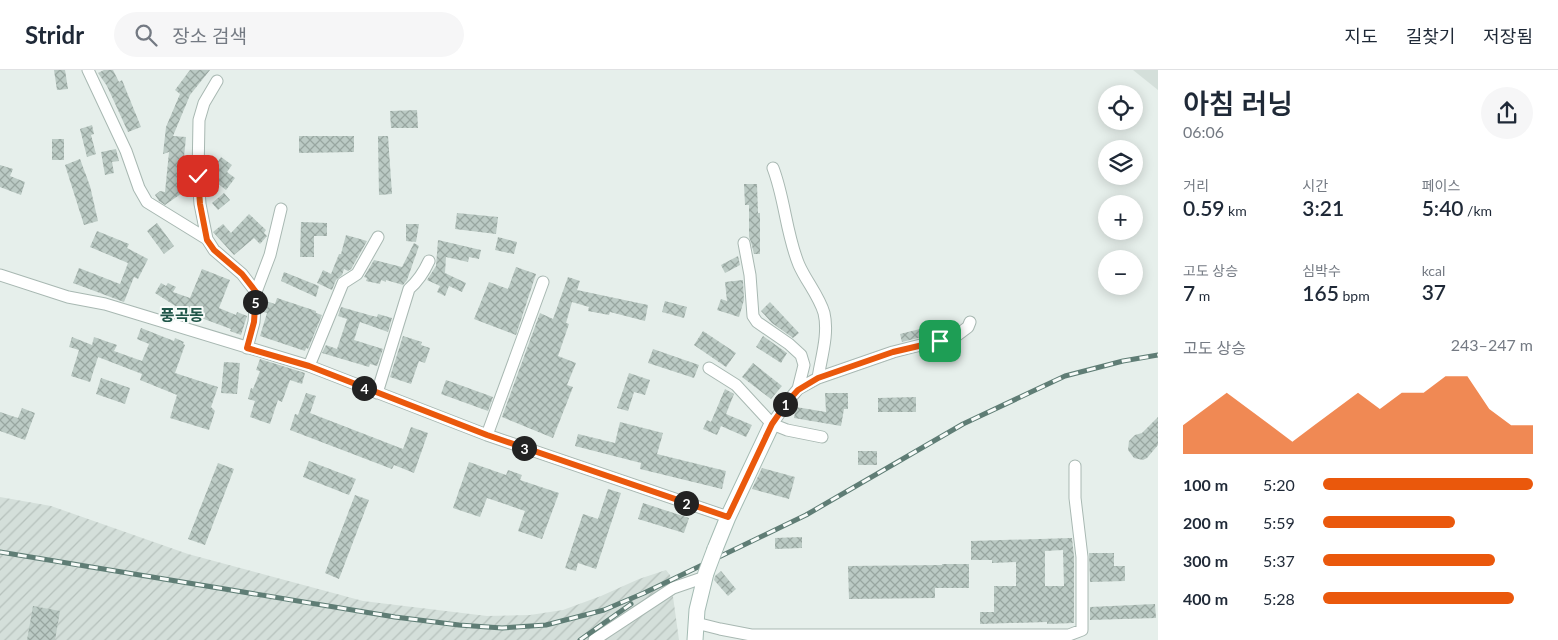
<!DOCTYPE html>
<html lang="ko">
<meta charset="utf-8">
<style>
:root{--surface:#fff;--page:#f6f6f7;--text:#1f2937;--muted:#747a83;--line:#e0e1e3;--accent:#ea580c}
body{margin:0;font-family:Lato,"Noto Sans KR",sans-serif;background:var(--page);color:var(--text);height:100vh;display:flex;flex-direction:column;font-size:19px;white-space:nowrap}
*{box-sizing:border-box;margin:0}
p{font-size:16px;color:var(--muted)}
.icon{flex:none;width:28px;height:28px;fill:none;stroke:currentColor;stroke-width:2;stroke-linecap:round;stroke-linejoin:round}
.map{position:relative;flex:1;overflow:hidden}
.details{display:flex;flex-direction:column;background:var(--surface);width:400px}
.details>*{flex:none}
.buttons{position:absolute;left:1098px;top:15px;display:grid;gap:10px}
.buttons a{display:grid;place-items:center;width:45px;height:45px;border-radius:50%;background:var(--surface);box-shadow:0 2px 12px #0003;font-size:25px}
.pin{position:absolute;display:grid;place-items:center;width:42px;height:42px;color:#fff;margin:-21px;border-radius:10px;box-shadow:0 2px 8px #0006}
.km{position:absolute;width:25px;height:25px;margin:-12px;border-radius:50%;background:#222;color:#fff;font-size:14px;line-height:25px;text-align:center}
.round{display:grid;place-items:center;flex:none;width:52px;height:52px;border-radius:26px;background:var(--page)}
.headline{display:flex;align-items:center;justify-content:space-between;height:85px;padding:0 25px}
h1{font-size:28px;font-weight:600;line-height:38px}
.metrics{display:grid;grid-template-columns:repeat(3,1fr);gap:8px;height:85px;padding:5px 25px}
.metrics div{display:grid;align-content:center}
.metrics b{font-size:21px;font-weight:600}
.metrics small{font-size:14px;font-weight:400}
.metrics p{font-size:14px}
.chart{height:140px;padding:10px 25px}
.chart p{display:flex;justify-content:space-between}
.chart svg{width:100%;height:90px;margin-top:5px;fill:var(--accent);opacity:.7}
ul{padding:0 25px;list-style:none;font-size:16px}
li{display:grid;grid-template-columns:80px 60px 1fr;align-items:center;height:38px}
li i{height:12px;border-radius:6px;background:var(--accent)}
header{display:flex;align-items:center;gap:30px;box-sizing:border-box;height:70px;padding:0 25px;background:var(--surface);border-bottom:1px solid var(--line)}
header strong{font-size:24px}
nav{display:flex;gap:28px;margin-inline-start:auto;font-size:18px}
.search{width:350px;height:45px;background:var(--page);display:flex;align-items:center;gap:12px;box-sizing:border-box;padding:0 18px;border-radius:28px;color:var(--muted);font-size:19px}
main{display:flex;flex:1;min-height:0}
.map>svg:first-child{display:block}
.built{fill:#d4dfda}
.industrial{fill:url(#industrial-furrows)}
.building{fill:url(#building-cross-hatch);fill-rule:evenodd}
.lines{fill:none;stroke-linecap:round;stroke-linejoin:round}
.street-casing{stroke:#a8b8b2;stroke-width:13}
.secondary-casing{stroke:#a4bbb3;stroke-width:17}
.street{stroke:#fff;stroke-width:11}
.secondary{stroke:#fff;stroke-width:15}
.rail-casing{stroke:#5f7d75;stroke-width:5}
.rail{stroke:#f7fbf9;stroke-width:3;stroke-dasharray:9;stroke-linecap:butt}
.secondary-bridge-casing{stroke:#a4bbb3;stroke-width:17;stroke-linecap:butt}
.secondary-bridge{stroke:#fff;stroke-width:15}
.route-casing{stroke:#fff;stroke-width:10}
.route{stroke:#ea580c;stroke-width:6}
.labels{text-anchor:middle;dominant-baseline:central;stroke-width:4;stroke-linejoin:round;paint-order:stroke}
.quarter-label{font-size:16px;font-weight:bold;fill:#1f5548;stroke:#f7fbf9}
</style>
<header>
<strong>Stridr</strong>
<div class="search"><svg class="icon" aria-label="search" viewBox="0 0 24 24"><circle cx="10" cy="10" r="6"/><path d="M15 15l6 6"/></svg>장소 검색</div>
<nav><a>지도</a><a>길찾기</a><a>저장됨</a></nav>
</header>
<main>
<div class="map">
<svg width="1158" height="570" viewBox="0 0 1158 570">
<defs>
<pattern id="industrial-furrows" width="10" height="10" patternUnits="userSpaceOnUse" patternTransform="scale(1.25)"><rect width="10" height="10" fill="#d4dfda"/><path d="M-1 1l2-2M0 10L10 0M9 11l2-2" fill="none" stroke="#b6c1bc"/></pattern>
<pattern id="building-cross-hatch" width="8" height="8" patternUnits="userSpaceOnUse" patternTransform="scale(1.25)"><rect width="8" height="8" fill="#bbcac4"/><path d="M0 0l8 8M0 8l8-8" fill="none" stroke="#98a6a0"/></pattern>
</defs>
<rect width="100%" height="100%" fill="#e6efeb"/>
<path class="built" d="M1133,0h25v20z"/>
<path class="industrial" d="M0,427l51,9 137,48 175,47 124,15 43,-1 33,-5 38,-14 38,-17 27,-9 4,5 9,65h-679z"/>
<path class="building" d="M54,0h11l3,19 -11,1z
M104,0h9l6,12 3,-2 19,47 -13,5 -21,-46 -9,-13z
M190,0h20l-20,25 -17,41 13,1 -5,50 4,4 -20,14 -6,-4 -4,-6 5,-4 5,1 4,-40 -6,2 3,-27 14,-33 -5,-4z
M417,40l1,18h-27l-1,-17z
M92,55l2,9 -3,1 5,19 -9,3 -7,-28z
M299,66h55v16l-55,1z
M378,66h10l4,58 -13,1z
M52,69h12v21h-12z
M116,79l3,12 -7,1 2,11 -9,2 -4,-23z
M221,87l11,8 -5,7 8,6 -9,12 -18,-14z
M80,89l10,27 8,35 -14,4 -19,-60z
M0,95l13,4 -3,7 15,6 -4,13 -21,-8z
M744,114h13l1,29h2v41h-6l-3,-12 -2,-5v-32h-4z
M224,123l6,7 -12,10 -6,-7z
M457,143l41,4 -2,17 -41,-5z
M249,144l17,16 -2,3 3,3 -7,8 -6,-6 -20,17 -21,-23 10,-8 8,9z
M301,152l26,1v13h-13v21h-14z
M157,153l17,23 -10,8 -17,-23z
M406,154h13l-3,18 -10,-1z
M97,161l32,13 -2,4 21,11 -10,20 -4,-2 -10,25 -51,-19 6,-15 41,16 8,-21 -38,-16z
M346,165l21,6 -16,28 -3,2 -4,-2 -2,6 -6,5 -4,10 -15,-7 6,-13 8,4 8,-20h2z
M498,167l19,5 -3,12 -19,-4z
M438,170l43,10 -2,9 -10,-2 -1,5 -22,-5 -1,16 21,10 -4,9 -13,-6 -4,10 -8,-4 3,-6 -13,-6 9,-14z
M414,173l5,3 -12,34 -4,5 -17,-5v2l-5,-2 -1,4 -14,-3 1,-3 -3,-1 10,-17 28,7z
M738,186l2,9 -15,8 -4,-8z
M516,197l20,7 -20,61 -42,-16 15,-37 19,7z
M202,199l28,11 -11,28 17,7 1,-3 10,4 -6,19 -11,-4 1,-2 -54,-20v-2l-22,-14 6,-10 5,3 2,-3 8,4 -3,5 17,6z
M284,202l35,14 -3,11 -35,-16z
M568,207l12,4 -3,9 71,15 -3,16 -35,-9 -1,3 -21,-4 1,-4 -17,-5 -6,21 3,1 -11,32 18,7 -9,22 6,2 -20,51 -51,-21 38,-104 13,6z
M743,210l1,20 -5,17 -22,-7 4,-11 6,2 -2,-19z
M277,228l39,13v2l6,2 -14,34 -2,-1 -1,3 -45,-15 7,-23 -4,-1 3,-11 9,3z
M665,231l22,6 -3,11 -22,-6z
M770,232l29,31 -6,5 -21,-15 -11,-12z
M341,237l28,8 8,2 1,-3 14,4 -4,14 -28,-10 -6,18 29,9 -6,17 -7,-2 -1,3 -47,-14 4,-8 11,4 10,-30 -9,-3z
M940,254l2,8 -40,10 -2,-8z
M141,258l33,13 1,-3 9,4 -1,2 2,1 -10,28 43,14 -7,20 4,4 -6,19 -39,-12 7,-23 -37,-15 2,-6 -44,-17 -8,25 -19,-6 8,-26 -10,-3 3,-10 20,8 2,-8 23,8 -3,6 28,10 7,-17 -12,-5z
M703,261l33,22 -10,14 -32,-22z
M403,266l19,6 -1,3 9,3 -5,15 -6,-2 -8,23 -21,-7z
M763,266l24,17 -6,10 -25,-16z
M653,279l46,16 -5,13 -46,-15z
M260,289l45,14 -3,11 -12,-4 -8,22 -4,-2 -8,24 -20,-7 5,-16 -7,-2 3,-11 2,1 7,-18 -4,-1z
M224,292l16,1 -3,31 -16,-1z
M753,293l29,23 -11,13 -29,-22z
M629,303l21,7 -5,15 -11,-3 -6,19 -11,-3z
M101,308l29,10 -5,16 -29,-10z
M446,310l47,17 -5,14 -47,-17z
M725,319l9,5 -8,20 26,11 -6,12 -25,-11 -4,9 -14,-6 4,-9 4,2z
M306,323l10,3 -6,17 93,36 8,-22 17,6 -14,40 -20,-8 -2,4 -102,-39 5,-16 3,1z
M825,323h23v16h-4l-3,17 -47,-8 2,-11 30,5z
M916,327v15h-38v-14z
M22,338l13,5 -10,27 -25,-9v-19l18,6z
M1158,347v28l-11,13 -4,2 -9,-2 -6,-8 1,-9 6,-6 7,-2z
M620,352l43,11 -6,21 69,17 -4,18 -82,-20 1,-6 -66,-17 3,-12 37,9z
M858,381h19v14h-19z
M309,391l47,18 -7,16 -46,-18z
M469,392l37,13 2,-5 14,5 -2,5 39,13 -17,46 -24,-8 7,-20 -38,-13 -7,19 -27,-9z
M218,393l16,6 -29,76 -17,-6z
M762,398l33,9 -6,22 -37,-10z
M608,419l13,4 -25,76 -18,-6 -2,8 -11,-3 18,-54 15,5z
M355,425l14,5 -30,79 -14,-6z
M643,433l46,15 -5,15 -46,-14z
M802,467v11l-27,1v-11z
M1072,468l2,19v66l-27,1v-2l-67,2v-12h14v-26h22v-24l-24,1v-3h-21v-19zM1063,480l1,36h-19v-35z
M1089,483h25v13h11v15l-35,1z
M942,494h27v24h-34v10l-86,1 -1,-33 94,-1z
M721,501l15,18 -8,7 -14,-16 1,-4z
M1155,534l1,14 -66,2v-13z
M33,536l27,5 -5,29h-28z"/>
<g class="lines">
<defs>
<path id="street" d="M88,0l38,81 13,37 8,14 60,37 7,11 28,24 14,18 -2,30 -7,26
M773,98c12,31 13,66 26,97 7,16 20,31 25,48 5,21 -3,45 -6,65
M207,169l-7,-35 -2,-28 1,-56 5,-17 13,-22
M744,173l6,32 3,41 4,6 32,22 12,11 3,10 -6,24 -10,12 -16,23
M0,205l68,22 37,7 204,62 178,69 241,82
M256,222l14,-37 11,-46
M309,296l34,-83 14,-9 21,-37
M709,298l27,17 36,39 15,6 35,7
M798,319l20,-11 75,-26 63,-16 12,-9 2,-5
M377,323l32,-104c9,-8 15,-17 20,-28
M487,365l56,-153
M696,553l24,6 31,6h318l13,-5v-73l-7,-59v-32
M594,570l79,-52 32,-11"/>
<path id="secondary" d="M715,479l13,-32 44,-93
M695,570l2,-30 9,-37"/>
</defs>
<use href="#street" class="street-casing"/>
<use href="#secondary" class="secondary-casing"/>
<use href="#street" class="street"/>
<use href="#secondary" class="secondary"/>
<defs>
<path id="rail" d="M0,482l395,65 64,8 43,3 44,-3 58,-15 40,-17 162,-78 157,-91 102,-48 58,-15 35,-6
M580,570l51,-36"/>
</defs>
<use href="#rail" class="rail-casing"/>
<use href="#rail" class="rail"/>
<defs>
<path id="secondary-bridge" d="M706,503l9,-24"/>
</defs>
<use href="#secondary-bridge" class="secondary-bridge-casing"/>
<use href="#secondary-bridge" class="secondary-bridge"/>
</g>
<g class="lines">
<defs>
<path id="route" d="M198,106l2,28 7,36 7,10 28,24 14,18 -2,30 -7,26 62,18 178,69 241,82 44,-93 16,-23 10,-11 20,-12 75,-26 47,-11"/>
</defs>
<use href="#route" class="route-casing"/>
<use href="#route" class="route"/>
</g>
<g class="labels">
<g class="quarter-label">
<text x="182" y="244">풍곡동</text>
</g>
</g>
</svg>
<div class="buttons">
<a><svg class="icon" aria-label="locate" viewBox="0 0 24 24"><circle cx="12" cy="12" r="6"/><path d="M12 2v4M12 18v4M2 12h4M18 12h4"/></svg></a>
<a><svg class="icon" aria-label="layers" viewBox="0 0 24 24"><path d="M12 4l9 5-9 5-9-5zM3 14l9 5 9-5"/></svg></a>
<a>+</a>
<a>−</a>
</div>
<div class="pin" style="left:940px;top:271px;background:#1e9e55"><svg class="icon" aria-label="arrive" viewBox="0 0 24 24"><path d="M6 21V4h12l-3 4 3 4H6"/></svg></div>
<div class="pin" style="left:198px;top:106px;background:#d93025"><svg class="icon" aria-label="check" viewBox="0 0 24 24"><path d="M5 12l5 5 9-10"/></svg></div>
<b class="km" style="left:785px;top:334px">1</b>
<b class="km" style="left:686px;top:433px">2</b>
<b class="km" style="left:524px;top:378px">3</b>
<b class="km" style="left:364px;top:318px">4</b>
<b class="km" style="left:255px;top:232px">5</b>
</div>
<section class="details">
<div class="headline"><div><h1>아침 러닝</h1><p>06:06</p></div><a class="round"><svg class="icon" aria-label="share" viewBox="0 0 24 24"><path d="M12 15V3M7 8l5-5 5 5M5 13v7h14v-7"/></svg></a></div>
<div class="metrics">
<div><p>거리</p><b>0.59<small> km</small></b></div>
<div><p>시간</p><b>3:21</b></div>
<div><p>페이스</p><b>5:40<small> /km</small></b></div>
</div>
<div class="metrics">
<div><p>고도 상승</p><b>7<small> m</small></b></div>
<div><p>심박수</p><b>165<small> bpm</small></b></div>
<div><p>kcal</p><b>37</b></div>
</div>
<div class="chart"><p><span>고도 상승</span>243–247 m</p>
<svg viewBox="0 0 160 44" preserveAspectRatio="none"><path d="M0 44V30L10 22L20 14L30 22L40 30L50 38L60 30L70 22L80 14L90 22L100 14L110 14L120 6L130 6L140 22L150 30L160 30V44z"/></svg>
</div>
<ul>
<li><b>100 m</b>5:20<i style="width:100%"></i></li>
<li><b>200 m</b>5:59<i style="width:63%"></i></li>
<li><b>300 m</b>5:37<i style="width:82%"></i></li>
<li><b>400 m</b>5:28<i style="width:91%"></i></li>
</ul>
</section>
</main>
